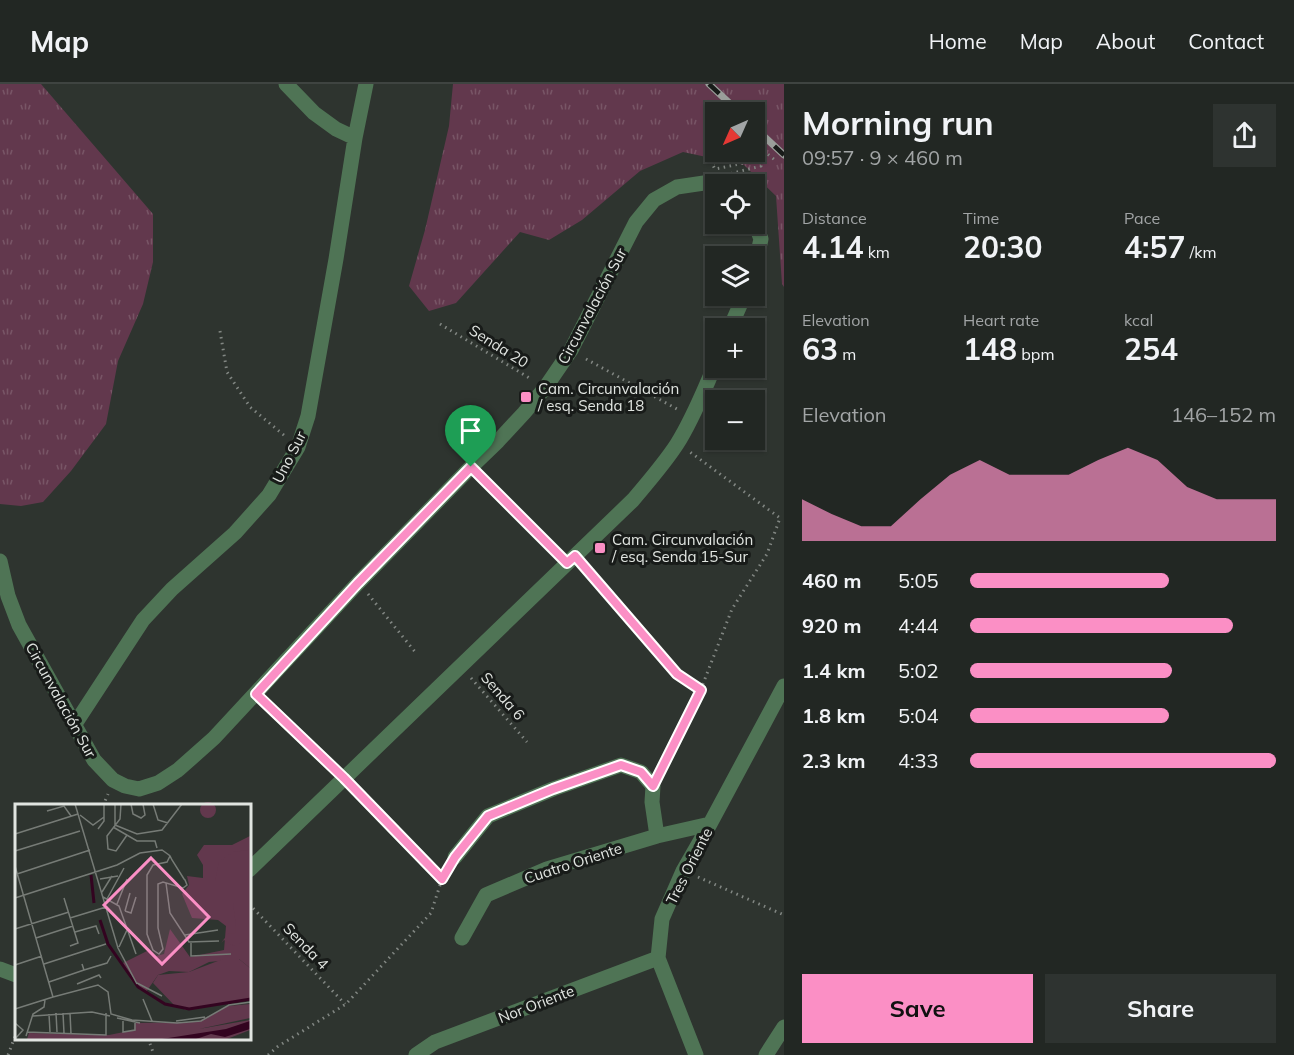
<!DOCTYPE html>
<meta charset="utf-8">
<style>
:root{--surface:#222723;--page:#2e3330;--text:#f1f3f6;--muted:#a2a5a6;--line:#3f4441;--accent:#fb8fc5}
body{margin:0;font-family:Mulish,sans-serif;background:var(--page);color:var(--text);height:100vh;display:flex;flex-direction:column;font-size:22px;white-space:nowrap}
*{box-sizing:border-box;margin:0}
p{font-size:20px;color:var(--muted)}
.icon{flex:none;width:33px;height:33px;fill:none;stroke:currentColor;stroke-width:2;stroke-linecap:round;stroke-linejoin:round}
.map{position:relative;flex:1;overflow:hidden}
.drawer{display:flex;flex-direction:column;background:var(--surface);width:510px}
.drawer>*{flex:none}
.needle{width:39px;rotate:225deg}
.controls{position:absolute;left:705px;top:18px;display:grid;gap:12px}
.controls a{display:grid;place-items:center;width:60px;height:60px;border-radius:0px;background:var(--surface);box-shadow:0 2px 4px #0004,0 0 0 2px var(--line);font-size:30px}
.pin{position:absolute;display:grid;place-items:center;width:51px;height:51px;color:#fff;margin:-62px -26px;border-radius:50% 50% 50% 0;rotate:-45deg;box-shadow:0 0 6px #0007}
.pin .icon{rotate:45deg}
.round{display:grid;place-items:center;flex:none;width:63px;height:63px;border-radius:0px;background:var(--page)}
.overview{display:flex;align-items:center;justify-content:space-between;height:102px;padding:0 18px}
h1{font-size:33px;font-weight:700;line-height:45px}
.figures{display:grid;grid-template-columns:repeat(3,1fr);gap:9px;height:102px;padding:6px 18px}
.figures div{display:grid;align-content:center}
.figures b{font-size:30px;font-weight:700}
.figures small{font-size:16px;font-weight:400}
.figures p{font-size:16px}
.chart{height:168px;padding:12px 18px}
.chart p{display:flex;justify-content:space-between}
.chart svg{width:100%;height:108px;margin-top:6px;fill:var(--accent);opacity:.7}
.action{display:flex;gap:12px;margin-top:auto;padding:12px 18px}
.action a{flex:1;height:69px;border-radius:0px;background:var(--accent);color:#111;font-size:24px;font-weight:700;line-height:69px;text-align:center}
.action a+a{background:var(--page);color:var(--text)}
ul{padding:0 18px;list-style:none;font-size:20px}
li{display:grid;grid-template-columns:96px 72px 1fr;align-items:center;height:45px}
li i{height:15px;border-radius:8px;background:var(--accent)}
header{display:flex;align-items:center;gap:36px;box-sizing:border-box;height:84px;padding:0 30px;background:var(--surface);border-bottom:2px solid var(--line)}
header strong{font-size:28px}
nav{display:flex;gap:33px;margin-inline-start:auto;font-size:21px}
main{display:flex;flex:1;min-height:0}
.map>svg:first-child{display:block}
.grass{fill:url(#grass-tufts);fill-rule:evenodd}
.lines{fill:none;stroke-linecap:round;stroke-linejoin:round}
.path{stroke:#828783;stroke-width:3;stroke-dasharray:1.5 4.5;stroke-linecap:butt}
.minor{stroke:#4f7455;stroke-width:15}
.rail-casing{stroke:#9a9e9a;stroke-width:7}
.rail{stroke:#181b19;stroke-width:4.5;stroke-dasharray:14;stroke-linecap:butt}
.route-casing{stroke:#fff;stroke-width:12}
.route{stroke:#fb8fc5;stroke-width:8}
.poi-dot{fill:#fb8fc5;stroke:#181b19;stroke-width:2}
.labels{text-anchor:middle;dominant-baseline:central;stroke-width:6;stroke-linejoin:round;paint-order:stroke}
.street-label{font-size:15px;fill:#e1e5e1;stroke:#181b19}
.poi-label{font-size:15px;fill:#e1e5e1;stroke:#181b19;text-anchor:start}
.inset-river{fill:none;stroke:#330420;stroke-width:3}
.inset-road{fill:none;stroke:#767b76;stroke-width:1.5}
.view{fill:#fb8fc5;fill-opacity:0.15;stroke:#fb8fc5;stroke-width:3}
.inset-edge{fill:none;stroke:#e1e5e1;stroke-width:3}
</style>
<header>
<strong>Map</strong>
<nav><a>Home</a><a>Map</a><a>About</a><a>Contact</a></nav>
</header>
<main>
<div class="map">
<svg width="784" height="971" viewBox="0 0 784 971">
<defs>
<pattern id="grass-tufts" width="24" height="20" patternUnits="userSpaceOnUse" patternTransform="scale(1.5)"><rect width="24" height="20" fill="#62384d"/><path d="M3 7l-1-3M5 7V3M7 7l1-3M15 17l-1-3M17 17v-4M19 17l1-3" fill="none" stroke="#785566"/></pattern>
</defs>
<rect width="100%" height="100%" fill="#2e342f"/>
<path class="grass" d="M0,0h41l112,130v48l-10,42 -25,57 -12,63 -35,47 -28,31 -22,4 -21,-2z
M453,0h331v203l-2,-3 -6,-88 -32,-31 -61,-13 -43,19 -58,49 -33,20 -29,-8 -64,71 -27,8 -20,-25 16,-56 24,-104zM716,28h38v40h-38z"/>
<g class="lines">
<path class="path" d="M754,59l21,17
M725,91l36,-9 -2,-6 -44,9 -3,-5 24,-12
M730,96l23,-2 1,6h-4
M440,240l91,55
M220,247l7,41 23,35 35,29
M586,275l91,50
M482,394l73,74
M585,483l92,107 24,15
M368,510l48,59
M471,594l56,64
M266,620l67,63
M661,687l40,-82 31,-80 35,-55 13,-36 -90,-66
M355,705l87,90
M103,722l5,-12
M698,793l86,38
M249,820l96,100
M148,954l6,17
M8,971l8,-21
M268,971l9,-8 69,-43 85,-91 11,-34 5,-7"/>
<path class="minor" d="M286,0l28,29 22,16 19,9
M754,137l7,18 -7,31
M730,244l14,-32
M0,477l8,35 11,29 75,135 19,20 12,6 14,3 19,-6 20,-13 36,-32 144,-155 113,-116 27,-26 26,-28 21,-25 26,-38 65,-128 18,-22 23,-13 27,-4 12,4
M75,640l68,-104 29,-31 63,-56 34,-38 29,-48 10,-31 28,-157 19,-121 11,-54
M455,773l33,-41 65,-27 68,-24 20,7 12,14 -1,16 5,34
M249,786l384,-370c15,-18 31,-36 44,-56 16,-25 27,-54 39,-81
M462,854l24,-43 61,-26 110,-33 53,-12
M0,885l16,6
M416,971l19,-13 223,-84
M696,971l-38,-97 4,-39 21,-48 27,-47 74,-138
M766,971l18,-28"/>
<defs>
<path id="rail" d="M709,0l30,28
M754,43l30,28"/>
</defs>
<use href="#rail" class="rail-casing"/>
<use href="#rail" class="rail"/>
</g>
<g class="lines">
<defs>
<path id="route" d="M471,383l96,96 8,-7 102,118 24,16 -48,96 -12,-14 -20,-7 -68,24 -65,27 -33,41 -13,22 -98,-101 -88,-84 102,-111z"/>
</defs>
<use href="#route" class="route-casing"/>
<use href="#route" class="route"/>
</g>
<g class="poi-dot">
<rect x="520" y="307" width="12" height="12" rx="3"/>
<rect x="594" y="458" width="12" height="12" rx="3"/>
</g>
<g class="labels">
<g class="street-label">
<text transform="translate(592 222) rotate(-62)">Circunvalación Sur</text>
<text transform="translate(499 262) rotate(32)">Senda 20</text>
<text transform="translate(289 373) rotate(-63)">Uno Sur</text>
<text transform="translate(503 612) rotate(49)">Senda 6</text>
<text transform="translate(61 616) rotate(61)">Circunvalación Sur</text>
<text transform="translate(573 779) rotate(-18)">Cuatro Oriente</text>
<text transform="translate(689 782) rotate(-63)">Tres Oriente</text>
<text transform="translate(306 862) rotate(46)">Senda 4</text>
<text transform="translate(536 920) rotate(-21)">Nor Oriente</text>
</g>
<g class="poi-label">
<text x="538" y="304">Cam. Circunvalación<tspan x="538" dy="17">/ esq. Senda 18</tspan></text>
<text x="612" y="455">Cam. Circunvalación<tspan x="612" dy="17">/ esq. Senda 15-Sur</tspan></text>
</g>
</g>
<g transform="translate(15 720)">
<rect width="236" height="236" fill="#2e342f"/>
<path d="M235,32v132l-11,-9 -30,3 -20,10 -20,-1 -11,4 -12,17 -15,-12 -8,-17 24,-12 9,5 8,-2 6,-25 20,28 34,-7 2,-24 -8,-6 -26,-2 -10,-24 7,-9 -2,-9 16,2v-13l-6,-10 7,-10h28z" fill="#62384d"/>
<path d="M208,155h16l11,9v32l-64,10 -12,-5 -21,-22 5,-8 31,-3z" fill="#62384d"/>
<path d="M185 6a8 8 0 1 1 16 0a8 8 0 1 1-16 0ZM235,40v92l-14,11 -12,-7 -3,3 7,-9 7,-1 1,-7 -3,-23 -18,-16v-6l4,-19 14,-10 15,-2zM235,200v14l-51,11 51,-9v10l-23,9h-200l2,-6 80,2 25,-5 1,-7 62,-1 31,-16z" fill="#62384d"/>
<path d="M235,217v8l-25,8 -14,-3 -15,5h-34l64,-10z" fill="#330420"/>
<path class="inset-river" d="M76,71l3,28M85,116l8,24 30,43 27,17 24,5 62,-10"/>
<path class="inset-road" d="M60,0l43,144 19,36M106,0l-1,15 -13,17 1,13 8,2 11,-16M116,0l2,10 8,4 4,-3 -2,-11M138,0l5,16 10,3M32,7l17,-5 7,10M65,11l13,10 11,-8M100,21l22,9 25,-4 20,-26M100,21v-21M98,23l24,14h18l2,7M83,25l6,-8v-17M0,30l63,-20M0,47l65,-20M0,62l38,131 -38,12M2,70l73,-24M85,75l18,-3M151,79l4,30 19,29 30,-1M87,88l10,-16M88,93l16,9 17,48M0,94l102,-33 23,-12 22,-3 7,5 1,1 2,4 12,19 1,1 2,5 -4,3 -20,-6 -5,2v44l5,21 -4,5 -6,-4 -6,-16v-59l6,-10 14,-3 3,-6M49,94l14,45 -8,3M92,95l17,-31M102,100l10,-25M110,107l6,2 5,-16M110,107l5,-18M55,114l36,-11M0,125l54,-17M60,128l21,-6 3,8M170,131l33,-5M21,134l37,-12M176,139v13l40,-2M104,143l8,-17M29,160l62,-20M0,161l27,-9M69,166l23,-7 4,-7M34,178l35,-12 -2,-6M122,179l25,13M62,180l22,-9 2,3M38,193l45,-12 10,7 3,22 21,6 45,3 24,-2 28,-16 22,-3M128,195l9,22M41,209l1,19M48,209l1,20M55,209l1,21M34,210l1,18M18,212l59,-4 18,4M102,214l23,5M108,217v11l12,-2v-7M161,217l29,-4M0,219l8,7 -8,9M12,228l79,3v-22M11,232l7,-22 11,-7 1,-7"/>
<path class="view" d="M136,54l58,59 -47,47 -58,-59z"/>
<rect width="236" height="236" class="inset-edge"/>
</g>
</svg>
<div class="controls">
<a><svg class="needle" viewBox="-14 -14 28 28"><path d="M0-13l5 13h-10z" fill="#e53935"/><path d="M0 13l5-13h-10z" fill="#a2a5a6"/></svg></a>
<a><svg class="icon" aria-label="locate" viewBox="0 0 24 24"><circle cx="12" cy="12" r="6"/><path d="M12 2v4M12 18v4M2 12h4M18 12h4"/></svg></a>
<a><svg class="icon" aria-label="layers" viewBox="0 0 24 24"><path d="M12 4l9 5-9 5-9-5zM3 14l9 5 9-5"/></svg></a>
<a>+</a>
<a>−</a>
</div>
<div class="pin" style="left:471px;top:383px;background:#1e9e55"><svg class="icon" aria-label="arrive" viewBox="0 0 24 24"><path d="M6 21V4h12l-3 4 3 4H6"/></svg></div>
</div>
<section class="drawer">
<div class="overview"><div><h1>Morning run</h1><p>09:57 · 9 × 460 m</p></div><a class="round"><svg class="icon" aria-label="share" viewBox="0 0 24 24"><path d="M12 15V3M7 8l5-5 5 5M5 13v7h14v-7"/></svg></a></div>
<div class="figures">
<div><p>Distance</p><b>4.14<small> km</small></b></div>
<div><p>Time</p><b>20:30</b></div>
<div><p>Pace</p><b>4:57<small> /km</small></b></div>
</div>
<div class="figures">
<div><p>Elevation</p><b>63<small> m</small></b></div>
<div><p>Heart rate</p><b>148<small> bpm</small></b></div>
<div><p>kcal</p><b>254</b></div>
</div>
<div class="chart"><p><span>Elevation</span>146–152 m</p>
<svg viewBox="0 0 160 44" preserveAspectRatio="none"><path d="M0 44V27L10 33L20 38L30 38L40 27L50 17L60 11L70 17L80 17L90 17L100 11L110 6L120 11L130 22L140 27L150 27L160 27V44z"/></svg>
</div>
<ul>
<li><b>460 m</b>5:05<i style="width:65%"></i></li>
<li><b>920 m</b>4:44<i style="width:86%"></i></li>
<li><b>1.4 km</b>5:02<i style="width:66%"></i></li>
<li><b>1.8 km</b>5:04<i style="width:65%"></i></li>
<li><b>2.3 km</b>4:33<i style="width:100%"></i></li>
</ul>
<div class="action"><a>Save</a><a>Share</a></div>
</section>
</main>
